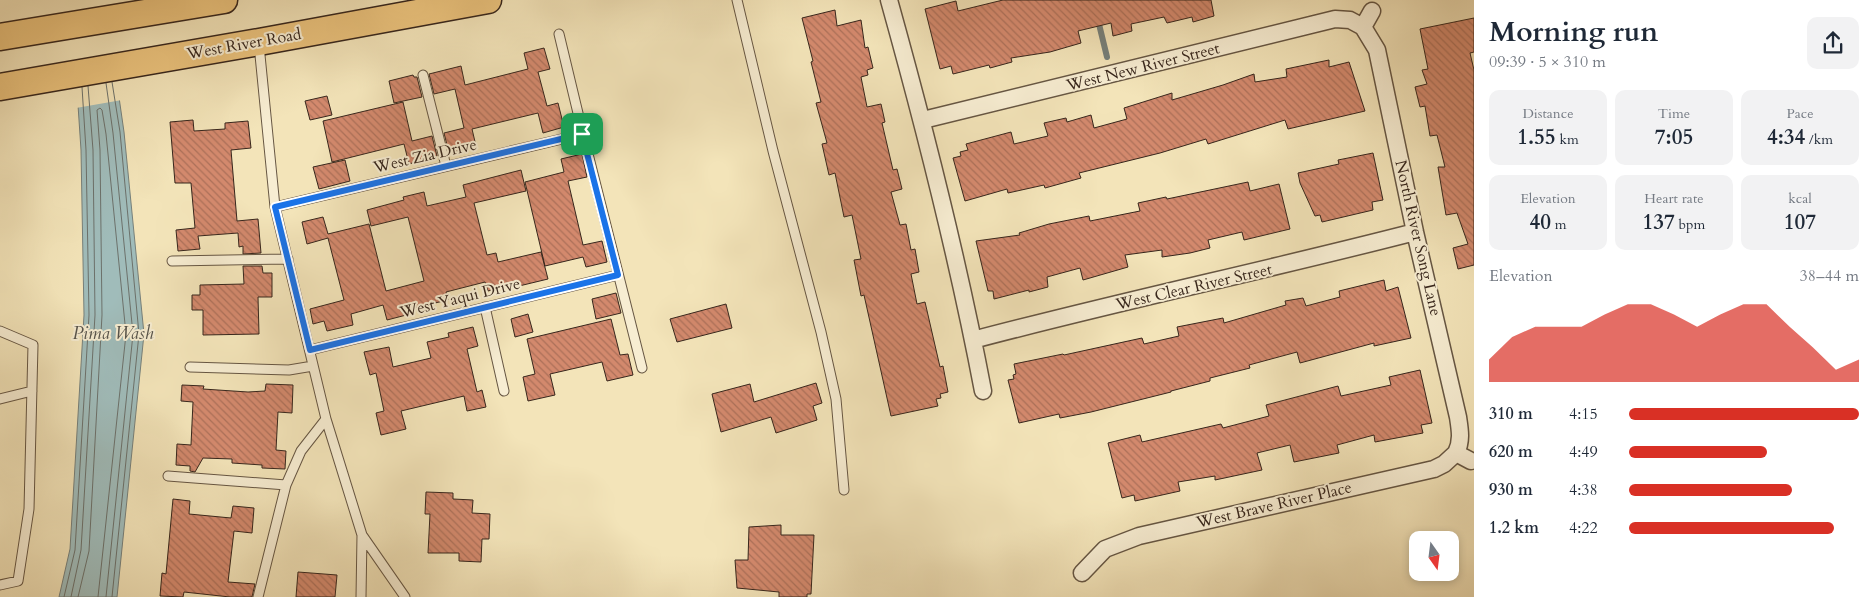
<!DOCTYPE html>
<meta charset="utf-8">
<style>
:root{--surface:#fff;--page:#f2f2f3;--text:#1f2937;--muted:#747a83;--accent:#d93025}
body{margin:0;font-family:Cardo,serif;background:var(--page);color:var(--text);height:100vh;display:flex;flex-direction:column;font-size:19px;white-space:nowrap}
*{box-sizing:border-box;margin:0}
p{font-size:16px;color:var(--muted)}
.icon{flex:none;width:28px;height:28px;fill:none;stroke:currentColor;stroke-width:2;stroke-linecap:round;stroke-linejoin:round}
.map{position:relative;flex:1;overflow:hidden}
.details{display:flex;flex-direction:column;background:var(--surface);width:400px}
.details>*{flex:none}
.needle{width:32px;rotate:166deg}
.controls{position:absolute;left:1409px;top:531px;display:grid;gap:10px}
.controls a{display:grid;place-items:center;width:50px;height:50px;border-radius:10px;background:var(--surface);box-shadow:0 2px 8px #0003;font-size:25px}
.pin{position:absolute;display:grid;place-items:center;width:42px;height:42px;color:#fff;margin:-21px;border-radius:10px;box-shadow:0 2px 8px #0006}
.round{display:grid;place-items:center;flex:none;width:52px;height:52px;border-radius:10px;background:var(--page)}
.overview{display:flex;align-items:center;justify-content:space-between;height:85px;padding:0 15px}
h1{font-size:28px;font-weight:600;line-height:38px}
.figures{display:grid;grid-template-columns:repeat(3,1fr);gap:8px;height:85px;padding:5px 15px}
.figures div{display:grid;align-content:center;border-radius:10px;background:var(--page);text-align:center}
.figures b{font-size:21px;font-weight:600}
.figures small{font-size:14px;font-weight:400}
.figures p{font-size:14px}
.chart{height:140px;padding:10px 15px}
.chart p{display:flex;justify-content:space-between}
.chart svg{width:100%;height:90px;margin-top:5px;fill:var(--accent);opacity:.7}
ul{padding:0 15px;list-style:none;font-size:16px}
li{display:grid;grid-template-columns:80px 60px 1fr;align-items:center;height:38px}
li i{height:12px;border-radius:6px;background:var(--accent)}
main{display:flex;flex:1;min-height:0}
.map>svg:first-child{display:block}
.water{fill:#a0bcba;stroke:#76807b}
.pier{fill:#f3e4b9}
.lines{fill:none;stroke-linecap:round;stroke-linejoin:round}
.shore{stroke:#6c716b;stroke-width:1}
.stream{stroke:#76807b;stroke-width:6}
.building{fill:url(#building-back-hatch);stroke:#37261c}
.lane-casing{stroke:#665643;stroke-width:11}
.street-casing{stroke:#665643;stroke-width:19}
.primary-casing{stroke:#37261c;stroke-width:29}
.lane{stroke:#f7edd2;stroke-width:9}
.street{stroke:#f7edd2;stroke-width:16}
.primary{stroke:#eac27c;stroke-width:26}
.route-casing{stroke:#fff;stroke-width:10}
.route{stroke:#1a73e8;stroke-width:6}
.labels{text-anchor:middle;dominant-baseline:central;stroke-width:4;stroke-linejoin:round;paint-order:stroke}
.street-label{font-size:16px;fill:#37261c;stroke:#f7edd2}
.water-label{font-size:18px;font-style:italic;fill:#56534b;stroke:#f7edd2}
</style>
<main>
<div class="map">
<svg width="1474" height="597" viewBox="0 0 1474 597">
<defs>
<pattern id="building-back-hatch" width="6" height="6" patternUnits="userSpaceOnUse" patternTransform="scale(1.25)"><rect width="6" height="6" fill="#d3896d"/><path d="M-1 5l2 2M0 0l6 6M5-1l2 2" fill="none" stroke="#ac7059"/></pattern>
</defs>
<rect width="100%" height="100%" fill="#f3e4b9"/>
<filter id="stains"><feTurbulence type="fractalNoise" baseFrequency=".004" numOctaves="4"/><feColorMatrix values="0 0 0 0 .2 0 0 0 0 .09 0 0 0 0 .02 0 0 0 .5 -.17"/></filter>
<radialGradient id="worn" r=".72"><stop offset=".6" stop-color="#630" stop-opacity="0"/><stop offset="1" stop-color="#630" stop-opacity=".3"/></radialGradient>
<path class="water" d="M71,0h34l19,132 20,202 -27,263h-58l11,-48 14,-234 -3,-165z"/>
<path class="pier" d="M68,0h40l14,100 -46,8z"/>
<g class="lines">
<path class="shore" d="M64,597l11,-47 14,-235 -3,-165 -4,-63
M71,597l10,-47 14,-235 -2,-165 -5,-64
M78,597l11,-46 13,-236 -2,-165 -3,-40 3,-2 2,2 4,24 20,200 -28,263
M106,597l27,-263 -20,-201 -7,-50
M112,597l27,-263 -19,-202 -8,-50"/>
<path class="stream" d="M1098,20l9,37"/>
</g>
<path class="building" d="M1003,0h208l3,16 -21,6 -1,-5 -25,6 -3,-6 -33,7 1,7 -19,5 -2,-13 -33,8 3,12 -31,9 -39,6 1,4 -22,6 -1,-3 -36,9 -2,-8 -11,3 -15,-60 31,-8 2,10z
M835,10l2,16 24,-6 4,28 3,-1 5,21 -6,2 1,5 -7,2 6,30 14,-3 4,18 -3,1 11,47 4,-1 5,20 -11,3 9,33 6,-1 5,26 4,-1 4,23 -8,2 6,30 8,-2 15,65 3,-1 5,26 -8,2 1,4 -5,1 2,7 -47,10 -27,-121 -3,1 -7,-36 7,-1 -9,-44 -8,2 -9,-44 -6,2 -7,-31 5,-1 -11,-40 5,-1 -10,-40 2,-1 -11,-43z
M1474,18v34l-4,1 4,17v195l-16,4 -5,-21 15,-4 -11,-31 -11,2 -8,-48h7l-8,-32 -7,1 -5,-30 -5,1 -5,-20 12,-3 -5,-14 6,-1 -8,-40z
M544,48l6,21 -12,3 9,34 11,-3 6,24 -21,6 -5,-20 -66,16 4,17 -27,7 -5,-20 20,-5 -9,-39 -21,5 -5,-20 32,-8 4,19 63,-16 -4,-16z
M1329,60v7l20,-5 16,49 -77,18 -3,-9 -77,24 -2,-5 -46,14 -81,20 2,5 -36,10 -1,-3 -36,8 -1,-4 -42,12 -12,-43 8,-2 -1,-4 8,-2 -2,-6 45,-12 3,12 34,-8 -4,-13 22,-5 1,4 24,-7 3,13 33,-9 -3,-11 48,-15v7l51,-15 31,-11 1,8 32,-5 -1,-8z
M413,75l1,2h3l5,20 -28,6 -5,-22z
M327,96l5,19 -22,5 -5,-19z
M403,102l9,39 20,-5 5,20 -28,8 -5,-20 -72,18 -9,-41z
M193,120l1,11 31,-2v-6l23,-2 3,27 -20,2 6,71 21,-2 3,34 -18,1v-8l-4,1 -1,-14 -40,3 2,13 -22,2 -2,-21 19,-2 -4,-45h-16l-5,-61z
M1373,153l10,47 -11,2 1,8 -51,12 -2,-7 -5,1 -15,-33 -2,-10 41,-9 -1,-4z
M582,154l5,23 -19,4 15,64 19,-4 5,21 -21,5 -3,-10 -38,9 -20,-84 39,-10 -3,-13z
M345,160l5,21 -31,8 -6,-22z
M521,170l5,21 -52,12 13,52 9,-2 2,9 43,-10 7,27 -29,7v-3l-31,8 -3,-9 -39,10 2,8 -35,8 1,5 -27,7 -4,-15 -32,9 2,11 -26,6 -3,-10 -11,3 -3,-15 34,-9 -16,-62 -21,6 -5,-22 21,-5 5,17 41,-10 17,67 38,-10 -16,-64 -37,9 -4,-16 37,-10 -1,-3 21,-5 3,14 39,-9 -3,-12z
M1248,182l2,9 29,-7 11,45 -46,11 -2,-8 -34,8 2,8 -20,5 -28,4v-7l-37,5 3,12 -45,13 -3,-12 -33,9 1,10 -19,5v-2l-35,9 -1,-8h-5l-12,-50 44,-6 -1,-2 30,-9 40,-8 1,5 50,-10 -2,-8 28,-6 1,2z
M243,266h19l1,7h9v24h-14l1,37 -56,1v-25h-11v-15h8v-10l44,-1z
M1384,280l2,11 12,-4 13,51 -37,8v-3l-74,20 -3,-11 -48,13 1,3 -40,10v3l-39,10v1l-80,20 -31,6 -1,-4 -40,9 -11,-43 6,-1 -1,-4 3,-1 -2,-10 49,-10 1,1 78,-17 2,6 35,-8 -2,-9 46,-9 1,5 62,-18 -1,-4 18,-3 3,8 34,-9 -1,-6z
M616,293l5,20 -25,6 -4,-20z
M726,304l6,24 -55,14 -7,-23z
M528,314l5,18 -18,5 -4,-18z
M611,319l9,36 8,-1 5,21 -26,6 -5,-19 -52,12 5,21 -27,6 -5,-24 12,-3 -8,-35z
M473,327l5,19 -11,3 10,43 5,-2 4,17 -19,4 -3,-15 -63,15 5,18 -25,6 -5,-22 8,-2 -8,-38 -6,2 -6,-23 25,-5 4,20 38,-9 -4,-16 22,-5 -1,-4z
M1420,370l12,53 -11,2 2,8 -48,9 -1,-7 -37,10 2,8 -45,9 -4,-17 -33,8 5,17 -47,10v-4l-37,6 2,9 -45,10 -1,-6 -12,3 -14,-55 32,-8 2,7 79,-18 2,4 46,-12 -3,-11 72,-19 3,10 50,-11 -2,-8z
M816,383l6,20 -9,3 4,14 -41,13 -5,-16 -50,15 -9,-38 38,-10 4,18z
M266,384l27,1 -1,28 -14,-1 -2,38 10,1 -1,18 -23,-1v-3l-30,-2v-4l-29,-1 -8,14 -5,-1v-5l-14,-1 1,-21 14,1 2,-43 -12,-1 1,-16 22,1 -1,3 45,3 17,-1z
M426,492l27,1v6l20,1 -1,13 18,1 -1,25h-7l-1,23 -22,-1v-8h-31l2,-39h-5z
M173,499l17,2 -1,13 42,4 2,-12 21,2 -2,25 -18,-2 -6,51 27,2 -3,13h-22l-46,-5 -1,5 -23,-1 2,-23 4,1z
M781,525v10h33l-3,59h-4v3h-28v-5l-42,-4 -2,-28h13l1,-33z
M298,572l39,3 -2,22h-39z"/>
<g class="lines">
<defs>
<path id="lane" d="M737,0l36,151 48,181 15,67 8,91
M559,34l24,100 59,234
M423,75l23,91
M275,207l308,-73
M172,261l116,-2
M485,307l19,84
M0,331l33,14 -4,164 -11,72 -18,4
M310,350l308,-75
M190,367l99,3 24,-4
M0,399l32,-8
M326,419l36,116 -1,62
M168,476l118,9
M362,535l43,62
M258,597l28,-112 15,-34 25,-32 -51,-212 -16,-162"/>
<path id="street" d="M889,0c36,129 69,259 94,391
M1363,27l14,23 38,182 43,185c2,13 4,24 -2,36
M1363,27l9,-16
M923,120l412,-101 15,1 13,7
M973,340c147,-39 295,-70 442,-108
M1082,573l23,-24 34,-13 295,-67 10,-5 12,-11 15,8"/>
<path id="primary" d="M0,37l224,-37
M0,87l259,-45 229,-42"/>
</defs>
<use href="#lane" class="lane-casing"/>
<use href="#street" class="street-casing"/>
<use href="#primary" class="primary-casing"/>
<use href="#lane" class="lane"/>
<use href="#street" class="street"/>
<use href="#primary" class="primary"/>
</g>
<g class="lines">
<defs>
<path id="route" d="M582,134l36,141 -308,75 -35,-143z"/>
</defs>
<use href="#route" class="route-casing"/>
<use href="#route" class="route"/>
</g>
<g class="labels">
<g class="street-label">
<text transform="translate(244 44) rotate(-10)">West River Road</text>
<text transform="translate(1143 67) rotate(-14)">West New River Street</text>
<text transform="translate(425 156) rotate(-13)">West Zia Drive</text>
<text transform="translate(1418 238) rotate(77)">North River Song Lane</text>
<text transform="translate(1194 287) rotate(-13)">West Clear River Street</text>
<text transform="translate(460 298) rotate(-14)">West Yaqui Drive</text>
<text transform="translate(1274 505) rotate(-13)">West Brave River Place</text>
</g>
<g class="water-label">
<text x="113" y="333">Pima Wash</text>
</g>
</g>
<rect width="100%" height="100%" filter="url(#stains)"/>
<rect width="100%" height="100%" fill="url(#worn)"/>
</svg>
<div class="controls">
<a><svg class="needle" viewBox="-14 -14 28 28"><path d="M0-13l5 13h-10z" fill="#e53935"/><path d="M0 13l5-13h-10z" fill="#747a83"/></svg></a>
</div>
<div class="pin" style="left:582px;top:134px;background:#1e9e55"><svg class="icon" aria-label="arrive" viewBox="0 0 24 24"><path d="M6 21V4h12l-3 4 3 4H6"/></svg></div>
</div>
<section class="details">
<div class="overview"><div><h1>Morning run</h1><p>09:39 · 5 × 310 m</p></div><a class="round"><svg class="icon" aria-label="share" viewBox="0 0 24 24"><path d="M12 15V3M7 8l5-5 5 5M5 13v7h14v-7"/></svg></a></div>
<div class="figures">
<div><p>Distance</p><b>1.55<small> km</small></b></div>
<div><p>Time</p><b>7:05</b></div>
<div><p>Pace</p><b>4:34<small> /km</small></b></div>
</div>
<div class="figures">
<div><p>Elevation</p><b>40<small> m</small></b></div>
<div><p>Heart rate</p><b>137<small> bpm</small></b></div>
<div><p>kcal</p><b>107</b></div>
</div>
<div class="chart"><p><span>Elevation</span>38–44 m</p>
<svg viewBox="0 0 160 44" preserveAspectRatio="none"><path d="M0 44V33L10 22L20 17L30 17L40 17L50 11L60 6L70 6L80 11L90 17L100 11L110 6L120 6L130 17L140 27L150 38L160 33V44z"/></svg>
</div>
<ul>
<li><b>310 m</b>4:15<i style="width:100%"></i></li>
<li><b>620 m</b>4:49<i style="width:60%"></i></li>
<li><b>930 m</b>4:38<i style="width:71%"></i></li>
<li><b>1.2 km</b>4:22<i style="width:89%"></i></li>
</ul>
</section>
</main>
